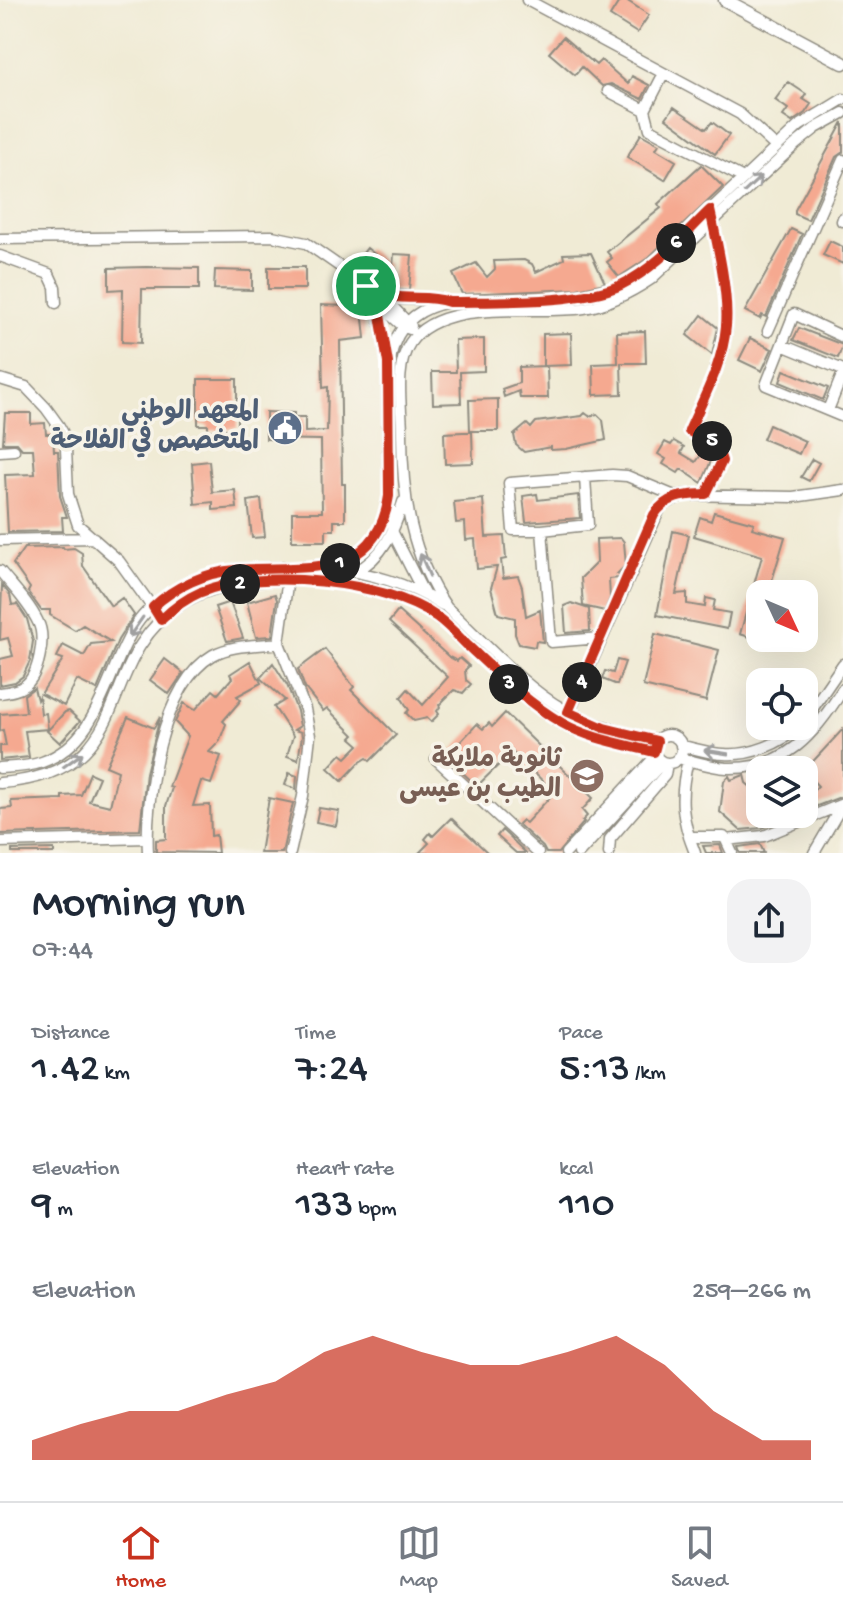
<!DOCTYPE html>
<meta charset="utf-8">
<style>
:root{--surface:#fff;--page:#f2f2f3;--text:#1f2937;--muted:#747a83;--line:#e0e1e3;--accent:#c8321e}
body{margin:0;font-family:"Gochi Hand","Playpen Sans Arabic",sans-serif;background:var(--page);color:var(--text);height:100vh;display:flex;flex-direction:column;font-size:30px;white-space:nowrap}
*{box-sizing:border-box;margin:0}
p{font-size:26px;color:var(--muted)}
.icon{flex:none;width:44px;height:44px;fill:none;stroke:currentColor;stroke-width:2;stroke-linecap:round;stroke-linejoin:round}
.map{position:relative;height:853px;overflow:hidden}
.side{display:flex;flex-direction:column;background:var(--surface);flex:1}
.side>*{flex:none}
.needle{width:52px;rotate:134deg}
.tools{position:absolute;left:746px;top:580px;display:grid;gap:16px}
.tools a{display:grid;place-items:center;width:72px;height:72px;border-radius:16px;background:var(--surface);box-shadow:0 8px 32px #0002;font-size:40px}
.pin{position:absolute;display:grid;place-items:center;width:68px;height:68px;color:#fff;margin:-34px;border:4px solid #fff;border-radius:50%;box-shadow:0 2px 8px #0007}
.km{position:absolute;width:40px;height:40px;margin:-20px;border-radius:50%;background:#222;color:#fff;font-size:22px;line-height:40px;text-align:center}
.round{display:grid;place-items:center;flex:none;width:84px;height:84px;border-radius:24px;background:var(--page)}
.summary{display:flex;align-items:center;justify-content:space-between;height:136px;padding:0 32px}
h1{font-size:44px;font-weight:600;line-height:60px}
.stats{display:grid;grid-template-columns:repeat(3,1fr);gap:12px;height:136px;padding:8px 32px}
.stats div{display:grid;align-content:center}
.stats b{font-size:40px;font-weight:600}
.stats small{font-size:22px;font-weight:400}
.stats p{font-size:22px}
.chart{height:224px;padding:16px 32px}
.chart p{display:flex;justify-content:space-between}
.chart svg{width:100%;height:144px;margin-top:8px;fill:var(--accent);opacity:.7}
.tab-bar{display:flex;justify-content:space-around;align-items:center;height:112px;border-top:2px solid var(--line);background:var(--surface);font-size:22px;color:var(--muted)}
.tab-bar a{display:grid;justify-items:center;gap:4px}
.tab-bar .active{color:var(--accent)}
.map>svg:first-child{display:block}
.building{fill:#f5a990}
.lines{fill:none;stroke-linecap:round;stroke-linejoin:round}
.minor-casing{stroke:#8e8b80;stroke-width:13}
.major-casing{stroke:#8e8b80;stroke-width:15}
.minor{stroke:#fff;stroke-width:10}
.major{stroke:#fff;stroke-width:12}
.oneway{stroke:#a0a0a0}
.route-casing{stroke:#fff;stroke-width:16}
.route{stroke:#c8321e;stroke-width:10}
.labels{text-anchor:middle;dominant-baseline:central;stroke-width:7;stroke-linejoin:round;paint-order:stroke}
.service-label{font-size:26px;font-weight:bold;fill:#4e5e75;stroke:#f7f3e8;text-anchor:end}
.education-label{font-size:26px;font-weight:bold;fill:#785e54;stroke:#f7f3e8;text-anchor:end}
</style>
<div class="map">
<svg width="843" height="853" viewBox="0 0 843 853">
<rect width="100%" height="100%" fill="#f7f3e8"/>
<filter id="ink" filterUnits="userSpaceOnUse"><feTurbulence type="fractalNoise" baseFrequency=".0125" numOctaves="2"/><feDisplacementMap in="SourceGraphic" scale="16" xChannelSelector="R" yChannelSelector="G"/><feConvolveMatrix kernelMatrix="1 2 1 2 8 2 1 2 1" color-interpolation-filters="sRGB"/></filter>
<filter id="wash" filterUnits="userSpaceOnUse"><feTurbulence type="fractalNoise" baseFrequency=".006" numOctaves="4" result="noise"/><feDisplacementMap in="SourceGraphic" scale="32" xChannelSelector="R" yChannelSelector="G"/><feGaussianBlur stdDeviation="1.8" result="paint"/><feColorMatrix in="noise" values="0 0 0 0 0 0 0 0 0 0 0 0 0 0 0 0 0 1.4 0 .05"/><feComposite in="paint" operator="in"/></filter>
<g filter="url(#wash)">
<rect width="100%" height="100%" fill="#f0ebd5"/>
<g id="blocks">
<path class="building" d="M620,0h6l23,15 -12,18 -27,-17z
M563,37l33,28 5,-5 27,24 4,-8 17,9 -7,14 -31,-15 -9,2 -20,-19 -7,8 -26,-22z
M788,82l18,12 -3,5 8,5 -6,9 -13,9 -9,-6 5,-7 -13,-9z
M674,107l32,22 6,-7 17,13 -14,19 -49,-36z
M843,122v30l-7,5 -28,63 -13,-6v-4z
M641,134l18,10 -3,5 20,12 -11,19 -38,-23z
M701,165l22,22 -75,71 -29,19 -12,-15 5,-4 -5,-6 54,-44 -3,-4z
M791,229l11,5 -36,83 -4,-2 -2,4 -15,-8z
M830,241l13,6v17l-20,-9z
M367,248l21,17 -13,16 -22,-15z
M591,253l14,30 -28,6 -115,5 -9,-20 23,-11 11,14 8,-8 -1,-8 30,-1 8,4 4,8 28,-13 -1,-5z
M394,254l18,1 -3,36 -18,-2z
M146,267l53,1v21h-57l-1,54 -19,-1 1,-53 -14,1v-22z
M268,267h37v22h-37z
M215,270l37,1v19l-38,-1z
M361,299l4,39 -25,3 2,143h3v37h-11v9h-8v11h-34v-29h30l-1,-72 -55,-1v-27l28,1v4h11v15l22,-1 1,-44 -5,1 -2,-83 24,1 -1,-5z
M702,315l16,13 -6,27 -25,-20z
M799,328l44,17 -5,13 -45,-18z
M645,331l1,32h-25l1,31 -28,1 -1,-31 25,-1 -1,-31z
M571,333l1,32 -29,1v-32z
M750,338l22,11 -10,22 -23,-11z
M484,339v32l-24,1 1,31 -28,1 -1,-32h24l-1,-32z
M547,366l1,32h-28l-1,-7 -15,6 -2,-8 17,-6v-16z
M784,370l44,18 -5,12 -43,-18z
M198,379h39v49l-29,3v-6h-10z
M498,399v32h-28l-1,-31z
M5,413h26v11l14,-1 1,11h7l1,17h4l2,45 7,21h-5l1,14 -55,1 -3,-57 30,-1 -2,-25h-11l-5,-6h-14z
M585,413l4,3 8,-2 6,6 3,20 -40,9 -15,1v-3l-27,5 -8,-7 -2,-10 13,-11 4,4 5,-6 46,-6z
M769,425l36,16 -6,13 -36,-15z
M463,432h9l1,31 -28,1 -1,-31z
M674,441l10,6 -3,6 15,9 7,-10 9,6 -10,25 -21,-14 -3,4 -15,-9 3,-5 -8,-5 7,-12 6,3z
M812,459l7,4 -10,18 -8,-4z
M209,461l3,31 23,-2 2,18 -24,2v-8l-18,2 -3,-41z
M537,494l1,6 40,-5 2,23 -54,4 -3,-26z
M261,499l4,38 -13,1 -4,-37z
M483,499l3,38 18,-1 2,23 -5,1 2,18 15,-2 4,11 4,29 14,-6 3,32 -7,-1 -1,6 -16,-3 -4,-10v-16l-17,-4 -7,-26 6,-21 -20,2 -2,-30 -9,1 -1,-18 -9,1 -2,-21z
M714,512l40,11 -2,5 33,9 -17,57h-8v29l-4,16 -16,-5 22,-78 -68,-20 6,-19 11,4z
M673,531l16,4 -13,59 11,-1v11l18,3 1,-9 9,2 -2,10 17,3 -3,16 -70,-14z
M621,538l3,4 2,23 -9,9 4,2 -1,2 -11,1 1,19 -5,13 -22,-5 -2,-28 16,-16 -1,-23z
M63,547l1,2 10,-1 8,5 1,13 28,40 11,-8 12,17 -16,25 -21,50 -20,-10 -13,26 -23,-12 22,-35 -6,-2 6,-12 21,11 7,-12 20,-2 -28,-17 -8,5 -25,-15v-5h-9l-13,-18 2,-4 -17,-24 11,-16z
M2,585l8,10 2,10 5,-1 10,15 6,22 -3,20 -7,15 -8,6 -15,3v-26l13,-3 -5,-18 -8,2z
M275,594l2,6 -5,36 -16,1 -9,-35z
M230,602l13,36 -16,3 -12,-34z
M571,603l18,6 1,22 -24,2 -2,-27z
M398,611l51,46 8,4 3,-3 9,8 -4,4 1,10 5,4 -8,9 -9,-3 -15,15 1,2 -3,4 2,3 -8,8 -4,-4 -13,3 -8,-8 3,-3 -8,-13 7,-8 15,16 25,-28 -59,-55z
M655,634l64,16 -13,51 -63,-15z
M325,649l29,38 -3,3 45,45 -26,26 -3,-3 -8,5 -17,18 -14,-13 13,-14 5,4 13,-13 -8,-7 3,-3 -27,-27 -4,3 -18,-23 -7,-19z
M165,659l18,14 -14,21 -19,-14z
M617,660l8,2 -8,23 -15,-6 3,-8 8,2z
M250,661l11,22 -24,13 4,4 -18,21 3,3 -7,18 -10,10 12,4 -10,28 -10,-3 -8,25 17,-1 1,31 5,-1 2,18 -62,-1v-12l10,-1v-33l6,-18 -3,-1 19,-51 -13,-14 9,-19 11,7 18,-20 5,4 14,-16 -2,-4z
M273,663l14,22 10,26 3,15 -6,4 7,2 1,4 -4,24 -11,-4 6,-20 -19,-29 11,-7 -25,-22z
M34,688l3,12 2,-4 2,18 5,-1 2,16 -23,2 4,26 -29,3v-14h6l-3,-16 -3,1v-17l26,-2 -2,-17z
M69,711l11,10 -20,22 -13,-12 18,-19z
M505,713l88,85 -11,12 5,6 -5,5 2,1 -26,31h-12l-3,-6 -25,-23 4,-4 4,3 24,-26 -10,-9 5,-5 -33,-31 -35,34 -31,-29 31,-33 6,5 6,-6 3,4z
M128,717l26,11 6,-11 -14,56 -6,57 -140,4v-25l12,-1 -1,-7 51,-2v-3l19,-1 9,-22 9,4 -10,24 21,5 8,-35 -12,-5z
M843,729v67l-39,15v-11l14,-14 -14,-15z
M289,773l8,3 -1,13 -11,-4z
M744,775l2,8 14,12v19h37l-35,14 -22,2 -20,-18 4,-31 5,-5 2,4z
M269,798l24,5 -11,50h-22z
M319,808l20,3 -3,15 -20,-4z
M451,818l37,35h-69l10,-10 -4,-4 5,-6 3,3z
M502,830l24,23h-10l-19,-17z
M760,844l4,9h-24l-2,-6z
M720,845l3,8h-17l-3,-7z
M54,849v4h-42v-3z"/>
</g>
</g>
<g filter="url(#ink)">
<use href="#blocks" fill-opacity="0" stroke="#8e8b80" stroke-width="2"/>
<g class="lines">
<defs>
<path id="minor" d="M527,0l213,114 36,33
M608,91l37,19 5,19 93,49
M645,110l18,-35
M842,221l1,-3
M0,239l272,-3 34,7 76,53 29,30
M0,256l49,18 6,13 1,16
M367,288l9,14 28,25 6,2
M385,296l14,3h41
M377,303l10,55
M768,331l75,-171
M843,337l-49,-23 -28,71 77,32
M782,345l61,25
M0,379l26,8 20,21 13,18 6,11 1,12 2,45 10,31 41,36 36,50
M828,410l15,-37
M0,451l14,-1
M706,494c18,-37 25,-44 -17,-63 15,-33 32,-65 37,-101 4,-33 -8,-80 -14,-113
M391,510l2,23 31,61
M542,530l46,-5 -3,-48
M0,540l94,-2
M330,568c41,5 77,15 112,37
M0,571c13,16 29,32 38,51 8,15 1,54 -14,64 -7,5 -16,6 -24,7
M355,572c28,-15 39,-41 48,-70
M288,578l-9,65 26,66 5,27 -7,60 -13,57
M601,638l-50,4 -9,-112h-29l-4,-47 103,-8 15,1 50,21
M568,715l93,-209 22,-11 110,2 50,-7
M804,721l39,-57
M654 749a14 14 0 1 1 28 0a14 14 0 1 1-28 0Z
M657,741c-33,-8 -64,-15 -94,-32 -40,-22 -81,-69 -116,-101 -36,-52 -45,-112 -45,-174 0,-27 -8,-67 8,-91 30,-46 125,-28 174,-35 25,-4 46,-15 67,-29l145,-135 20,-16 27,-15
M681,746c14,2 29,8 43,8 26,2 57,-10 75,-28
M678,758c16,3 33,9 49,10 59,2 88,-34 116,-79
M436,759l102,94
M688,760c-9,37 -7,58 7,93
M0,768c14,-1 29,-1 42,-6 59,-21 64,-92 94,-137 9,-14 26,-27 41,-36 16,-10 38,-17 57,-19 65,-8 142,17 155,-74 -1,-27 -1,-54 -1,-82 -1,-52 -2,-100 61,-112l129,-5 23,-4 20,-8 32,-21 146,-138 44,-27
M0,783c143,-10 90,-120 181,-179 59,-39 200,-28 256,13 12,8 21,20 32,29 29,28 57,57 93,77 28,16 62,21 92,29
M689,837h35l2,3 38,-4 79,-32
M726,840l6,13
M0,842l147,-4
M148,853c-3,-55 13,-168 65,-198 20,-11 45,-9 66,-12
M566,853l90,-97
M579,853l84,-91
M609,853l1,-14 55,-64 2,-12
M814,853l27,-46"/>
<path id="major" d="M725,0l118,63"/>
</defs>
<use href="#minor" class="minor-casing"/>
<use href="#major" class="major-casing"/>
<use href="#minor" class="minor"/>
<use href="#major" class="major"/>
</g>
<defs><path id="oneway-shaft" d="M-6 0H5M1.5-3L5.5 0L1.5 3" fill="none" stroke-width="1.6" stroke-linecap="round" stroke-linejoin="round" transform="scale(2)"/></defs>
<g class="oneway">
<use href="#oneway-shaft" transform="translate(753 184) rotate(-43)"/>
<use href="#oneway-shaft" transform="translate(425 565) rotate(-113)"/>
<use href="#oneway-shaft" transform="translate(136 627) rotate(125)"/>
<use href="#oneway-shaft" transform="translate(716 752) rotate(-171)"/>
<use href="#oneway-shaft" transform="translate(73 760) rotate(-36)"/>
</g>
</g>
<g class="lines" filter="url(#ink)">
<defs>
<path id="route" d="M710,210c7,32 19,84 16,116 -3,37 -22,71 -37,105l28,15 5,15 -16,33c-22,1 -39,1 -52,21l-86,197 36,16 53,13 -3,11c-30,-8 -64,-13 -92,-29 -36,-21 -64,-49 -94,-77 -10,-10 -20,-21 -31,-29 -53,-37 -176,-49 -236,-25 -14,6 -29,17 -40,28l-8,-13c21,-20 53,-35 83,-37 65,-6 140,14 153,-74l-1,-133 -9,-54 -13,-23c33,20 54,6 83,16 47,-1 132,2 172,-17 35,-17 62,-49 89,-75z"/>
</defs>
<use href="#route" class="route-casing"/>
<use href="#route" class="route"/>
</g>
<defs>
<symbol id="civic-disc" viewBox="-11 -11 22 22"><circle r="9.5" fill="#5c6f8a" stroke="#f7f3e8"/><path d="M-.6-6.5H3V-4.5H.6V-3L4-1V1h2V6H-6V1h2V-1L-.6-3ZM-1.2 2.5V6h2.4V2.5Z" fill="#fff"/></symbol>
<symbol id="school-disc" viewBox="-11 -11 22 22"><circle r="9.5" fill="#8d6e63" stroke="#f7f3e8"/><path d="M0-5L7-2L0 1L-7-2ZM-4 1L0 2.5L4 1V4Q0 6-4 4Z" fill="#fff"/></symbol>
</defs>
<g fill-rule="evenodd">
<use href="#civic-disc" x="265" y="408" width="40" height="40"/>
<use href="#school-disc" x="567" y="756" width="40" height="40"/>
</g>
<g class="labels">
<g class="service-label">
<text x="259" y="413">المعهد الوطني<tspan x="259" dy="30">المتخصص في الفلاحة</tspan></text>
</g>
<g class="education-label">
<text x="561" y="761">ثانوية ملايكة<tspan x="561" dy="30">الطيب بن عيسى</tspan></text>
</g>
</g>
</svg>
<div class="tools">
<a><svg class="needle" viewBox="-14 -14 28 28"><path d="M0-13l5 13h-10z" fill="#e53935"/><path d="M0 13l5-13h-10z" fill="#747a83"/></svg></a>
<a><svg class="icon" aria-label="locate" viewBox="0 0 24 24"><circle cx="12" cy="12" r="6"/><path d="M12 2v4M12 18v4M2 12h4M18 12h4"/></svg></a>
<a><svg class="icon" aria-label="layers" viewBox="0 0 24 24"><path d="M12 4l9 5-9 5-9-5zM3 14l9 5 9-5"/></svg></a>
</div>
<div class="pin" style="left:366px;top:286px;background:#1e9e55"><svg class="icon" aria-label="arrive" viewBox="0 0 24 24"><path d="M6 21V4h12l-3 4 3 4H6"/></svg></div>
<b class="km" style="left:340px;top:563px">1</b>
<b class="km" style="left:240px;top:584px">2</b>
<b class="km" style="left:509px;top:684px">3</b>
<b class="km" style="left:582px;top:682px">4</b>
<b class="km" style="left:712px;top:441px">5</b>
<b class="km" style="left:676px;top:243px">6</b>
</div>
<section class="side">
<div class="summary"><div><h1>Morning run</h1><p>07:44</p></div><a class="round"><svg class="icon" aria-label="share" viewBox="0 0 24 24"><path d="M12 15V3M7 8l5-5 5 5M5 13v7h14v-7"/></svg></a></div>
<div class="stats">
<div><p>Distance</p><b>1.42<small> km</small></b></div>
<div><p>Time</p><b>7:24</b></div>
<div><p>Pace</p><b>5:13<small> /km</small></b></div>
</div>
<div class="stats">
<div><p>Elevation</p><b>9<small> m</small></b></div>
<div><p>Heart rate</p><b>133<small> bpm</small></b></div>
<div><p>kcal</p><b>110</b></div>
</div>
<div class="chart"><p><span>Elevation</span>259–266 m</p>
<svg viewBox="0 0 160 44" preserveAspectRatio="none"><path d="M0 44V38L10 33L20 29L30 29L40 24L50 20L60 11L70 6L80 11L90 15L100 15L110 11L120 6L130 15L140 29L150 38L160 38V44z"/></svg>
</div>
</section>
<nav class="tab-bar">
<a class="active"><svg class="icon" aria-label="home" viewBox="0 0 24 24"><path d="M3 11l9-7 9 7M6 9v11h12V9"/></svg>Home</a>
<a><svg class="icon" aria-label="map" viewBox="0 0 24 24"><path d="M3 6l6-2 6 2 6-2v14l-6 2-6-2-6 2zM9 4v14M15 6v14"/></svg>Map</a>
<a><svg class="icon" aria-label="saved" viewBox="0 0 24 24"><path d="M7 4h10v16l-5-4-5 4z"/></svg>Saved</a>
</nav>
